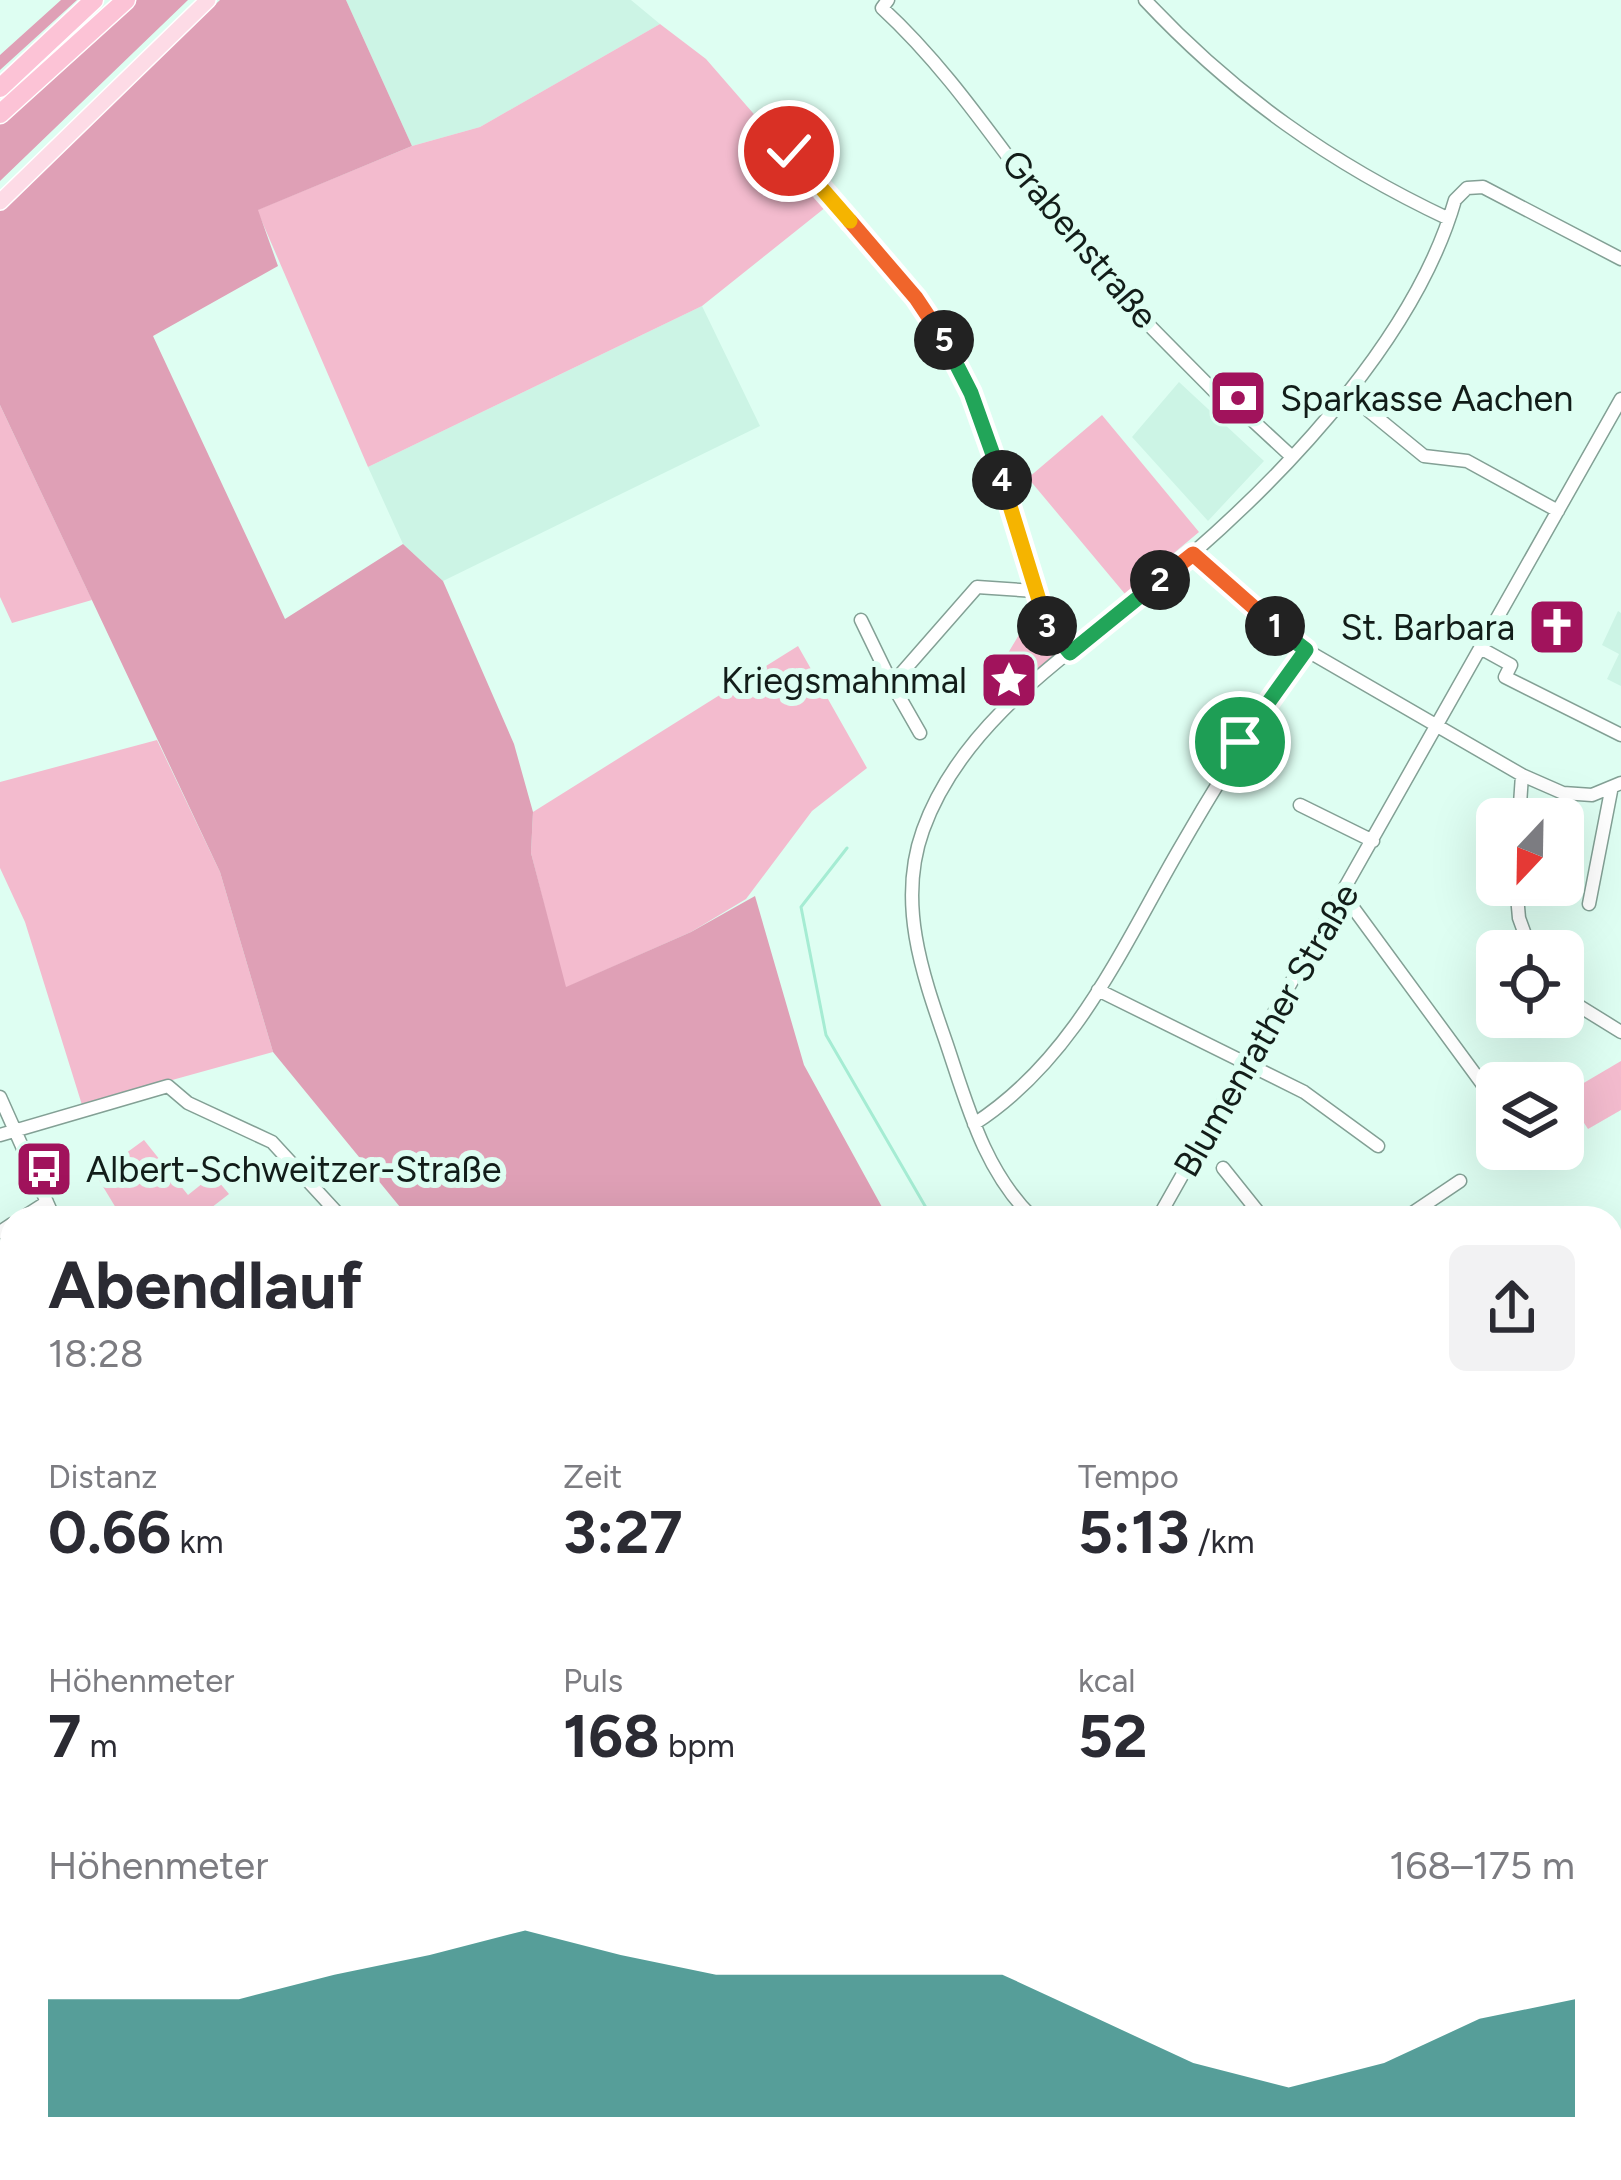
<!DOCTYPE html>
<html lang="de">
<meta charset="utf-8">
<style>
:root{--surface:#fff;--page:#f2f2f3;--text:#2b2b33;--muted:#7c7c81;--accent:#0f766e}
body{margin:0;font-family:Figtree,sans-serif;background:var(--page);color:var(--text);height:100vh;display:flex;flex-direction:column;font-size:45px;white-space:nowrap}
*{box-sizing:border-box;margin:0}
p{font-size:39px;color:var(--muted)}
.icon{flex:none;width:66px;height:66px;fill:none;stroke:currentColor;stroke-width:2;stroke-linecap:round;stroke-linejoin:round}
.map{position:relative;flex:1;overflow:hidden}
.drawer{position:absolute;left:0px;top:1206px;width:1623px;height:975px;display:flex;flex-direction:column;background:var(--surface);border-radius:36px 36px 0 0;box-shadow:0 12px 48px #0002}
.drawer>*{flex:none}
.needle{width:78px;rotate:202deg}
.buttons{position:absolute;left:1476px;top:798px;display:grid;gap:24px}
.buttons a{display:grid;place-items:center;width:108px;height:108px;border-radius:18px;background:var(--surface);box-shadow:0 12px 48px #0002;font-size:60px}
.pin{position:absolute;display:grid;place-items:center;width:102px;height:102px;color:#fff;margin:-51px;border:6px solid #fff;border-radius:50%;box-shadow:0 3px 12px #0007}
.km{position:absolute;width:60px;height:60px;margin:-30px;border-radius:50%;background:#222;color:#fff;font-size:33px;line-height:60px;text-align:center}
.round{display:grid;place-items:center;flex:none;width:126px;height:126px;border-radius:18px;background:var(--page)}
.headline{display:flex;align-items:center;justify-content:space-between;height:204px;padding:0 48px}
h1{font-size:66px;font-weight:700;line-height:90px}
.stats{display:grid;grid-template-columns:repeat(3,1fr);gap:18px;height:204px;padding:12px 48px}
.stats div{display:grid;align-content:center}
.stats b{font-size:60px;font-weight:700}
.stats small{font-size:33px;font-weight:400}
.stats p{font-size:33px}
.chart{height:336px;padding:24px 48px}
.chart p{display:flex;justify-content:space-between}
.chart svg{width:100%;height:216px;margin-top:12px;fill:var(--accent);opacity:.7}
.map>svg:first-child{display:block}
.built{fill:#ccf4e5}
.green{fill:#f3bbce}
.forest{fill:#dfa0b6}
.water{fill:#a5ecd3}
.lines{fill:none;stroke-linecap:round;stroke-linejoin:round}
.stream{stroke:#a5ecd3;stroke-width:3}
.minor-casing{stroke:#83a095;stroke-width:15}
.major-casing{stroke:#fff;stroke-width:18}
.highway-casing{stroke:#fff;stroke-width:21}
.minor{stroke:#fff;stroke-width:12}
.major{stroke:#fddbe6;stroke-width:15}
.highway{stroke:#fcc3d6;stroke-width:18}
.rail-casing{stroke:#303e39;stroke-width:8}
.rail{stroke:#defef2;stroke-width:3;stroke-dasharray:9;stroke-linecap:butt}
.split-1-casing{stroke:#fff;stroke-width:24}
.split-2-casing{stroke:#fff;stroke-width:24}
.split-3-casing{stroke:#fff;stroke-width:24}
.split-4-casing{stroke:#fff;stroke-width:24}
.split-5-casing{stroke:#fff;stroke-width:24}
.split-6-casing{stroke:#fff;stroke-width:24}
.split-7-casing{stroke:#fff;stroke-width:24}
.split-1{stroke:#22a559;stroke-width:15}
.split-2{stroke:#f0652b;stroke-width:15}
.split-3{stroke:#22a559;stroke-width:15}
.split-4{stroke:#f5b400;stroke-width:15}
.split-5{stroke:#22a559;stroke-width:15}
.split-6{stroke:#f0652b;stroke-width:15}
.split-7{stroke:#f5b400;stroke-width:15}
.labels{text-anchor:middle;dominant-baseline:central;stroke-width:12;stroke-linejoin:round;paint-order:stroke}
.street-label{font-size:36px;fill:#121d19;stroke:#defef2}
.poi-label{font-size:36px;fill:#121d19;stroke:#defef2;text-anchor:start}
</style>
<div class="map">
<svg width="1621" height="2180" viewBox="0 0 1621 2180">
<rect width="100%" height="100%" fill="#defef2"/>
<path class="built" d="M346,0h285l29,24 -180,103 -68,19z
M702,306l58,120 -317,155 -40,-37 -35,-77z
M1179,382l85,79 -56,60 -76,-84z
M1618,611l3,2v73l-14,-7 12,-25 -17,-9z
M12,1303v157l-12,-9v-142z"/>
<path class="green" d="M660,24l46,35 125,144 -129,103 -334,161 -111,-257 155,-64 68,-19z
M0,405l92,195 -80,23 -12,-26z
M1102,415l97,117 -74,62 -97,-116z
M1034,610l23,43 -30,26 -22,-21z
M798,646l69,122 -55,43 -66,88 -55,33 -126,56 -34,-135 2,-41z
M157,740l63,132 53,180 -191,53 -57,-183 -25,-54v-86z
M1621,1061v49l-33,19 -23,-35z
M144,1140l44,55 25,-20 16,19 -31,24h-76l-26,-43z
M1611,1621l10,2v499l-10,2z
M1180,2169h236l-54,11h-223z"/>
<path class="forest" d="M61,0h16l-77,70v-15z
M131,0h57l-188,181v-60z
M220,0h126l66,146 -154,64 20,56 -125,70 132,283 118,-75 40,37 71,163 19,68 -2,41 35,134 125,-55 64,-36 49,169 84,153h-479l-136,-166 -53,-180 -220,-467v-196z
M1621,1417v206l-10,-2v-203z"/>
<path class="water" d="M1621,1326v78l-10,2v-77z"/>
<g class="lines">
<path class="stream" d="M847,848l-46,59 25,128 106,183
M1611,1317l10,-4"/>
<defs>
<path id="minor" d="M888,0l-6,8c76,70 127,156 193,236 43,52 92,99 140,148l9,2 67,62
M1145,0c89,95 187,164 304,219
M784,156l5,-5 127,147 36,57 50,127 45,146 23,25
M1347,393l77,63 43,5 91,50
M1193,554l113,96 216,125 41,18 29,2 29,-12
M861,620l31,64
M1482,649l29,16 -6,12 116,58
M920,733l-28,-49 85,-97 58,4
M1300,805l73,36
M1519,819l3,-44
M1516,885l3,33 12,33
M1343,894l154,210
M1589,904l22,-113
M1098,990l206,102 74,54
M1563,996l58,36
M0,1097l54,121
M974,1124c99,-64 145,-170 203,-271 40,-70 82,-137 129,-203
M0,1135l168,-49 20,17 84,39 70,76
M1223,1168l40,50
M22,1218l25,-16
M1033,1218c-49,-47 -66,-114 -87,-176 -24,-69 -49,-140 -23,-212 44,-123 176,-194 269,-276 102,-89 225,-221 263,-354l12,-12 16,-1 138,72
M1158,1218l463,-819
M1405,1218l55,-37
M0,1232l12,-8
M1611,1271l10,-4
M0,1458l12,9
M0,1693l12,-9
M0,1862l12,-9
M0,1876l12,16
M0,2013l12,18
M91,2169l6,11
M218,2169l6,11
M317,2169l4,11
M969,2169l3,11
M643,2180l30,-11"/>
<path id="major" d="M0,202l208,-202"/>
<path id="highway" d="M0,88l94,-88
M0,114l126,-114"/>
</defs>
<use href="#minor" class="minor-casing"/>
<use href="#major" class="major-casing"/>
<use href="#highway" class="highway-casing"/>
<use href="#minor" class="minor"/>
<use href="#major" class="major"/>
<use href="#highway" class="highway"/>
<defs>
<path id="rail" d="M0,2115l12,24
M28,2169l5,11"/>
</defs>
<use href="#rail" class="rail-casing"/>
<use href="#rail" class="rail"/>
</g>
<g class="lines">
<defs>
<path id="split-1" d="M1240,742l66,-92 -31,-24"/>
<path id="split-2" d="M1160,580l33,-26 82,72"/>
<path id="split-3" d="M1047,626l23,27 90,-73"/>
<path id="split-4" d="M1002,480l45,146"/>
<path id="split-5" d="M944,340l27,53 31,87"/>
<path id="split-6" d="M850,221l66,77 28,42"/>
<path id="split-7" d="M789,151l61,70"/>
</defs>
<use href="#split-1" class="split-1-casing"/>
<use href="#split-2" class="split-2-casing"/>
<use href="#split-3" class="split-3-casing"/>
<use href="#split-4" class="split-4-casing"/>
<use href="#split-5" class="split-5-casing"/>
<use href="#split-6" class="split-6-casing"/>
<use href="#split-7" class="split-7-casing"/>
<use href="#split-1" class="split-1"/>
<use href="#split-2" class="split-2"/>
<use href="#split-3" class="split-3"/>
<use href="#split-4" class="split-4"/>
<use href="#split-5" class="split-5"/>
<use href="#split-6" class="split-6"/>
<use href="#split-7" class="split-7"/>
</g>
<defs>
<symbol id="bank-square" viewBox="-11 -11 22 22"><rect x="-9" y="-9" width="18" height="18" rx="4" fill="#a1135c" stroke="#defef2"/><path d="M-6-4H6V4H-6ZM0-2.3a2.3 2.3 0 1 0 0 4.6a2.3 2.3 0 1 0 0-4.6Z" fill="#fff"/></symbol>
<symbol id="church-square" viewBox="-11 -11 22 22"><rect x="-9" y="-9" width="18" height="18" rx="4" fill="#a1135c" stroke="#defef2"/><path d="M-1.2-6h2.4v3.5h3.3v2.4h-3.3V6h-2.4V-.1h-3.3v-2.4h3.3Z" fill="#fff"/></symbol>
<symbol id="sight-square" viewBox="-11 -11 22 22"><rect x="-9" y="-9" width="18" height="18" rx="4" fill="#a1135c" stroke="#defef2"/><path d="M0-6L1.8-2.2L6-1.7L2.9 1.2L3.7 5.4L0 3.3L-3.7 5.4L-2.9 1.2L-6-1.7L-1.8-2.2Z" fill="#fff"/></symbol>
<symbol id="bus-square" viewBox="-11 -11 22 22"><rect x="-9" y="-9" width="18" height="18" rx="4" fill="#a1135c" stroke="#defef2"/><path d="M-5-6H5V4H4V6H2V4H-2V6H-4V4H-5ZM-3.5-4V0h7V-4ZM-3.5 1.2v1.5H-2V1.2ZM2 1.2v1.5H3.5V1.2Z" fill="#fff"/></symbol>
</defs>
<g fill-rule="evenodd">
<use href="#bank-square" x="1205" y="365" width="66" height="66"/>
<use href="#church-square" x="1524" y="594" width="66" height="66"/>
<use href="#sight-square" x="976" y="647" width="66" height="66"/>
<use href="#bus-square" x="11" y="1136" width="66" height="66"/>
</g>
<g class="labels">
<g class="street-label">
<text transform="translate(1080 239) rotate(50)">Grabenstraße</text>
<text transform="translate(1266 1030) rotate(-60)">Blumenrather Straße</text>
</g>
<g class="poi-label">
<text x="1280" y="398">Sparkasse Aachen</text>
<text x="1515" y="627" text-anchor="end">St. Barbara</text>
<text x="967" y="680" text-anchor="end">Kriegsmahnmal</text>
<text x="86" y="1169">Albert-Schweitzer-Straße</text>
</g>
</g>
</svg>
<div class="buttons">
<a><svg class="needle" viewBox="-14 -14 28 28"><path d="M0-13l5 13h-10z" fill="#e53935"/><path d="M0 13l5-13h-10z" fill="#7c7c81"/></svg></a>
<a><svg class="icon" aria-label="locate" viewBox="0 0 24 24"><circle cx="12" cy="12" r="6"/><path d="M12 2v4M12 18v4M2 12h4M18 12h4"/></svg></a>
<a><svg class="icon" aria-label="layers" viewBox="0 0 24 24"><path d="M12 4l9 5-9 5-9-5zM3 14l9 5 9-5"/></svg></a>
</div>
<div class="pin" style="left:1240px;top:742px;background:#1e9e55"><svg class="icon" aria-label="arrive" viewBox="0 0 24 24"><path d="M6 21V4h12l-3 4 3 4H6"/></svg></div>
<div class="pin" style="left:789px;top:151px;background:#d93025"><svg class="icon" aria-label="check" viewBox="0 0 24 24"><path d="M5 12l5 5 9-10"/></svg></div>
<b class="km" style="left:1275px;top:626px">1</b>
<b class="km" style="left:1160px;top:580px">2</b>
<b class="km" style="left:1047px;top:626px">3</b>
<b class="km" style="left:1002px;top:480px">4</b>
<b class="km" style="left:944px;top:340px">5</b>
<section class="drawer">
<div class="headline"><div><h1>Abendlauf</h1><p>18:28</p></div><a class="round"><svg class="icon" aria-label="share" viewBox="0 0 24 24"><path d="M12 15V3M7 8l5-5 5 5M5 13v7h14v-7"/></svg></a></div>
<div class="stats">
<div><p>Distanz</p><b>0.66<small> km</small></b></div>
<div><p>Zeit</p><b>3:27</b></div>
<div><p>Tempo</p><b>5:13<small> /km</small></b></div>
</div>
<div class="stats">
<div><p>Höhenmeter</p><b>7<small> m</small></b></div>
<div><p>Puls</p><b>168<small> bpm</small></b></div>
<div><p>kcal</p><b>52</b></div>
</div>
<div class="chart"><p><span>Höhenmeter</span>168–175 m</p>
<svg viewBox="0 0 160 44" preserveAspectRatio="none"><path d="M0 44V20L10 20L20 20L30 15L40 11L50 6L60 11L70 15L80 15L90 15L100 15L110 24L120 33L130 38L140 33L150 24L160 20V44z"/></svg>
</div>
</section>
</div>
